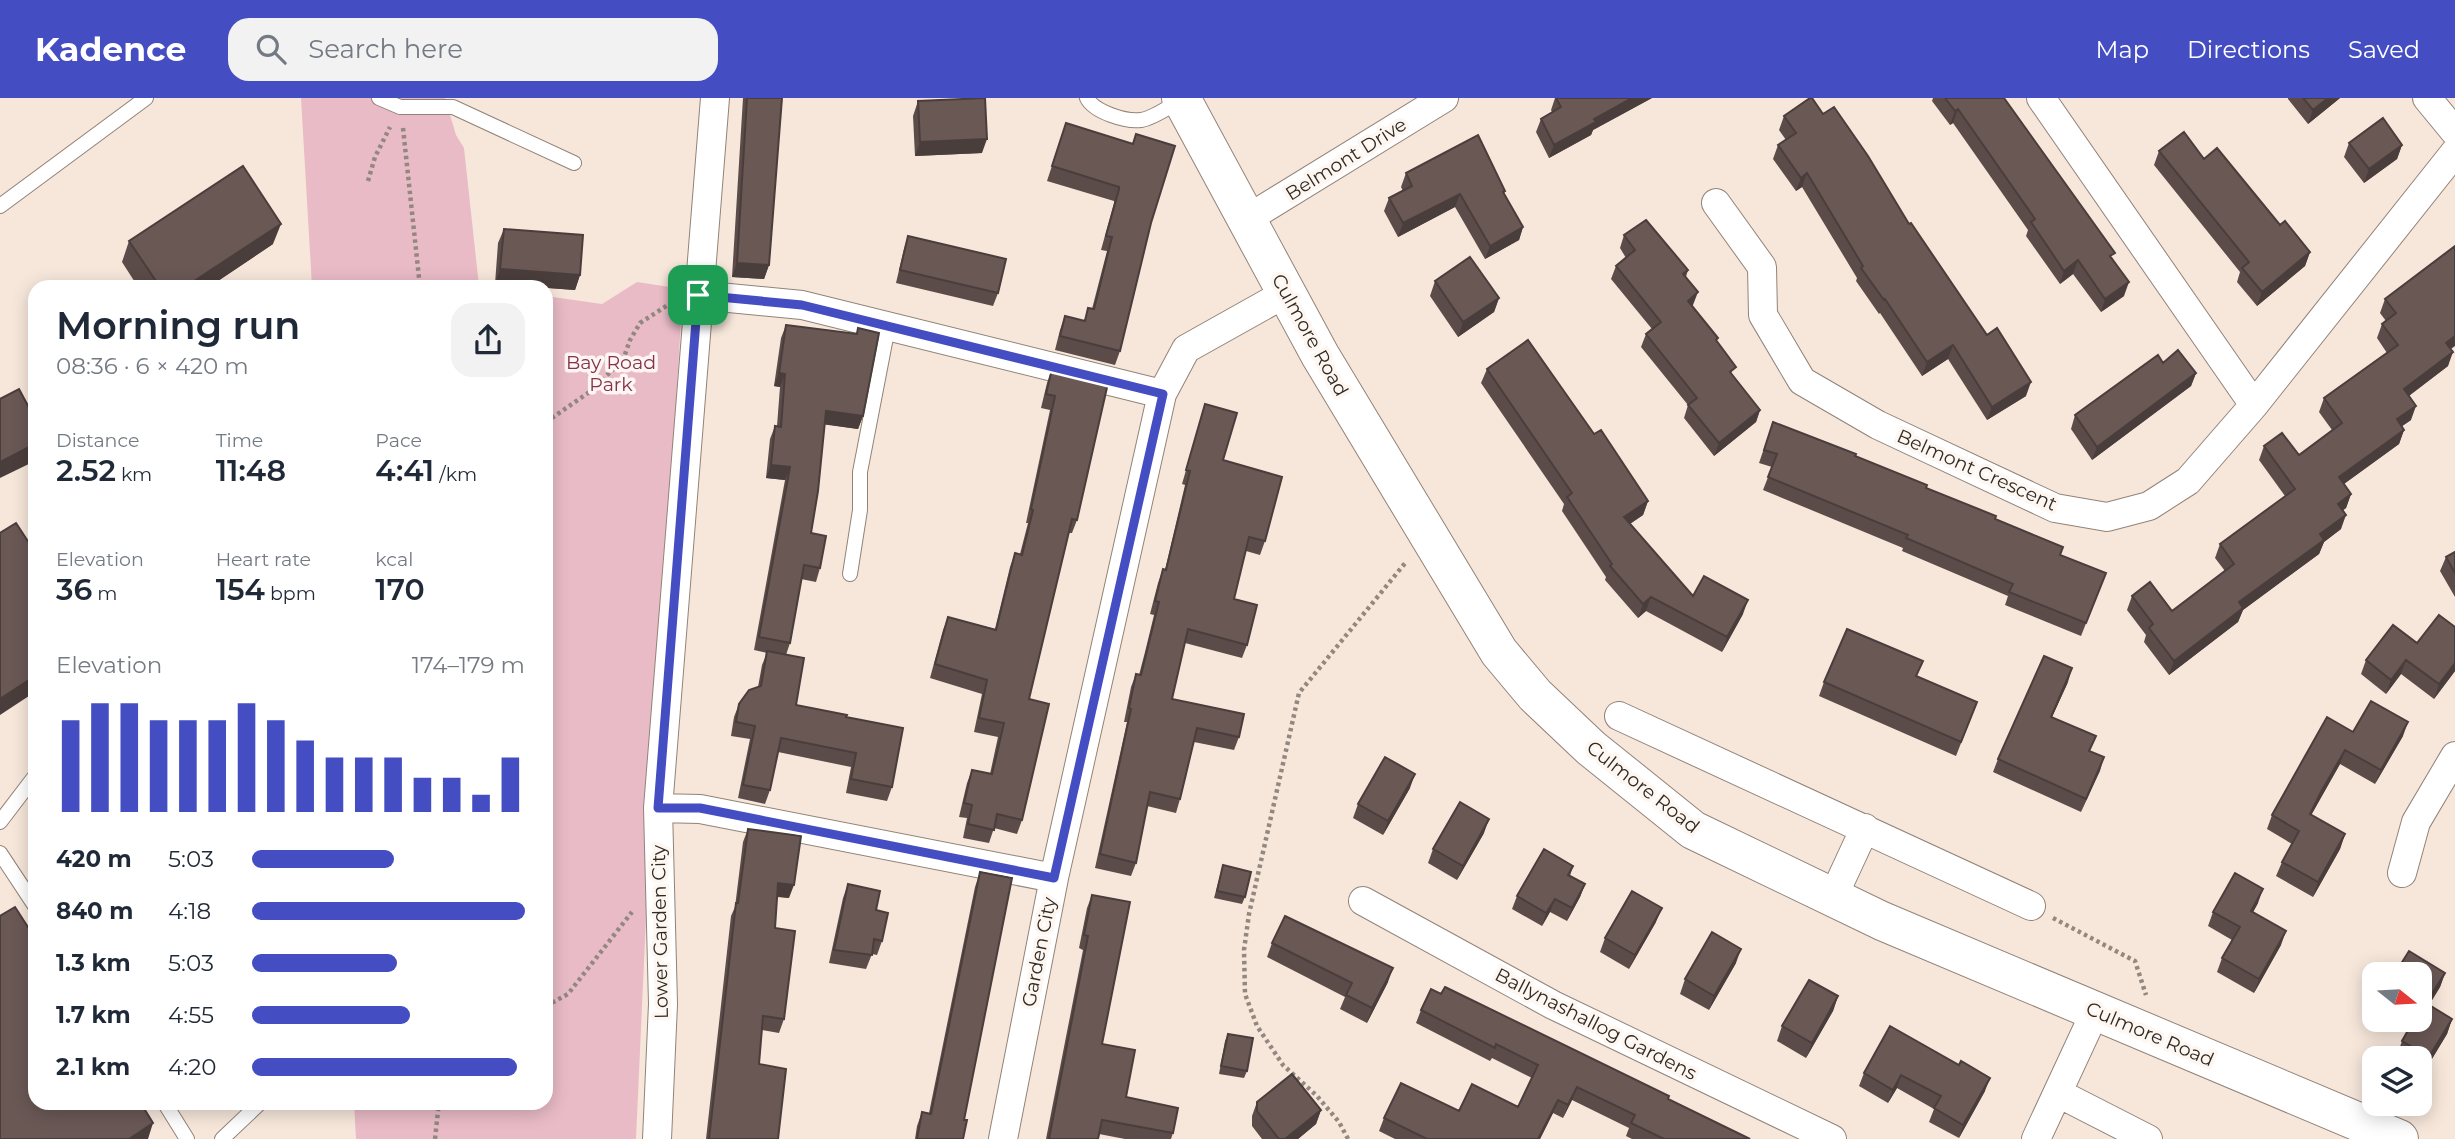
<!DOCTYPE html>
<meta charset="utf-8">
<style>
:root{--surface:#fff;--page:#f2f2f3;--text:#1f2937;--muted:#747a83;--accent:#444dc1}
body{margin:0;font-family:Montserrat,sans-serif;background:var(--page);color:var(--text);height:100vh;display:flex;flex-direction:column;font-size:26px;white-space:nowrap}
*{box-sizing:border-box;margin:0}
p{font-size:23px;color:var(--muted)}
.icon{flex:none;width:38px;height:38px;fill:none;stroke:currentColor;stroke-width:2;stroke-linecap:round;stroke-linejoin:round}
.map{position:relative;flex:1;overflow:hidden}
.sheet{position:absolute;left:28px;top:182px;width:525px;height:830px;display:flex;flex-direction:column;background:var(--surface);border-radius:21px;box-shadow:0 4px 18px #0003}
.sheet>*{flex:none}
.needle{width:46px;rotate:108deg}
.tools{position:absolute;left:2362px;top:864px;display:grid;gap:14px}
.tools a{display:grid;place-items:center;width:70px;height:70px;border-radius:14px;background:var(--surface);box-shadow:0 4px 18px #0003;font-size:35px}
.pin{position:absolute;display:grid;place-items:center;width:60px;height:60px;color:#fff;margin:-30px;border-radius:14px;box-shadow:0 4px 10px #0006}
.round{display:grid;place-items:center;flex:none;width:74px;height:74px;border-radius:21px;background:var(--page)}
.head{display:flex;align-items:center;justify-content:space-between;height:119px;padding:0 28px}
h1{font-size:38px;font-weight:600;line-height:52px}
.stats{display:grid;grid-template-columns:repeat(3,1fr);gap:10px;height:119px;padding:7px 28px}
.stats div{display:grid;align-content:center}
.stats b{font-size:30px;font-weight:600}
.stats small{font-size:19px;font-weight:400}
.stats p{font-size:19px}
.chart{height:196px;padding:14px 28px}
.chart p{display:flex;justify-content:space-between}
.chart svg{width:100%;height:126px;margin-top:7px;stroke:var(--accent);stroke-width:6}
ul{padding:0 28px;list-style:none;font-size:23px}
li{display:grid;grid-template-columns:112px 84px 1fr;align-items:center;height:52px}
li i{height:18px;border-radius:9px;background:var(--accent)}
header{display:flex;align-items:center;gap:42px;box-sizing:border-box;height:98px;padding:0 35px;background:var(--accent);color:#fff}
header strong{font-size:33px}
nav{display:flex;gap:38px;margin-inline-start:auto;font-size:24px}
.search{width:490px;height:63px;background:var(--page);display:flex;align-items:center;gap:18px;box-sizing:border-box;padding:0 24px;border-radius:21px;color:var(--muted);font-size:26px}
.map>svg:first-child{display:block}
.green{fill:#e9bbc7}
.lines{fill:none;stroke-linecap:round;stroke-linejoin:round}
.lane-casing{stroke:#928378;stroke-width:16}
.street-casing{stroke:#928378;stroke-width:30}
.highway-casing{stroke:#928378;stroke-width:40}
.path{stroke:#938880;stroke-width:4.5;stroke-dasharray:3.5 3.5;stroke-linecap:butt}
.lane{stroke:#fff;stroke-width:14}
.street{stroke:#fff;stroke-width:28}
.highway{stroke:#fff;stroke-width:38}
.wall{fill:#5b4c49}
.shaded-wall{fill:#4a3e3c}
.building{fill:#6a5855;stroke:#4a3e3c;stroke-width:2}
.route-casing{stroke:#fff;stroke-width:14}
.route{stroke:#444dc1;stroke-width:9}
.labels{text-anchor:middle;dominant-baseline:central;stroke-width:7;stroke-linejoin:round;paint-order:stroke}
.street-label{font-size:19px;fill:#302a25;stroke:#fdf6f1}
.park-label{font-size:19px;fill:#84324f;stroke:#fdf6f1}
</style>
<header>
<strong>Kadence</strong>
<div class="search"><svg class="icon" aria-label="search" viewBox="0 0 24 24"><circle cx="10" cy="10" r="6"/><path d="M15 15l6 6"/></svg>Search here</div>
<nav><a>Map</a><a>Directions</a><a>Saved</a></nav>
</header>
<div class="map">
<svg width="2455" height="1041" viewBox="0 0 2455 1041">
<rect width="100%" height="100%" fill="#f7e7db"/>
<path class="green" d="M301,0h144l11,37 8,13 15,138 7,1h-174z
M637,184l46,7 -32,519 -15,331h-280l-2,-36 192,-1v-806l56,8z"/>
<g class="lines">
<defs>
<path id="lane" d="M379,0l21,9h53l121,56
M1087,0c7,14 39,24 54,22 13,-2 29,-14 40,-20
M0,108l146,-108
M850,476l10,-64v-38l28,-145
M0,724l35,-46
M0,755l35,53
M164,1004l23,37
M222,1041l39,-37"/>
<path id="street" d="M2041,0l213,307
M2427,0l28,34
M1716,105l46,64 1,48 39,66 76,44 177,83 52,9 42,-11 39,-25 66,-76 201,-253
M1247,121l197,-121
M698,197l104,10 360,89
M1619,618l412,190
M658,710l42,1 354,69
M2402,775l14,-51 39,-66
M1833,799l32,-69
M1363,803l190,104 279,134
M2058,995l90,46
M657,1041l6,-135 -5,-196 57,-710
M1003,1041l51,-261 108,-484 24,-45 100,-56
M2036,1041l60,-129"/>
<path id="highway" d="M1181,0l139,257 179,297 36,43 56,53 102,82 189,91 517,218"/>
</defs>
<use href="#lane" class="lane-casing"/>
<use href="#street" class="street-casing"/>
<use href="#highway" class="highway-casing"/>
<path class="path" d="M403,30l17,159
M368,83l7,-24 15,-30
M546,324l42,-29 35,-33 7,-20 10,-17 31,-20
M2053,820l82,43 11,34
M546,908l22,-12 64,-82
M435,1041l4,-37
M1348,1041l-9,-17 -22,-26 -34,-31 -26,-39 -12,-32 -1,-44 5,-36 50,-221 107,-131"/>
<use href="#lane" class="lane"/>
<use href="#street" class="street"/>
<use href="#highway" class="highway"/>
</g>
<path class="wall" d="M743,0h39l-13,167 -5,14 -32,-2z
M1555,0h97l-59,32 -2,5 -42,23 -13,-26 5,-13 11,-7 -1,-2z
M1933,0h71l109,161 11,37 -23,16 -28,-38 -13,10 -34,-48 2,-6 -75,-107 -3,2 -18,-24z
M2288,0h52l-32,26 -20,-25z
M918,3l64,52 -67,3 -2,-40z
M1823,16l86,110 117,172 -39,24 -39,-61 -26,17 -42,-63 -1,1 -23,-33 1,-3 -55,-91 -6,4 -23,-32 5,-14 8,-5 -7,-10 5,-14z
M1066,25l85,100 -31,128 -5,14 -60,-15 5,-20 5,-14 19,5 4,-13 4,1 15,-58 -6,-1 13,-47v-2l-67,-20z
M2349,45l53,2 -5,14 -33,24 -20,-26z
M2159,53l45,8 106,93 -5,14 -48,40 -20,-24 3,-10 -86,-107z
M1406,75l99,18 -1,3 19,33 -4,13 -34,19 -30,-52 -57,30 -14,-26 5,-13 14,-7 -2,-4z
M504,131l76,46 -5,15 -80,-6 3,-41z
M1624,137l64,35 -2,7 7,28 -1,1 25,36 16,34 27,34 -4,12 -42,34 -30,-38 4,-13 -47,-58 5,-13 6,-5 -41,-50 5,-13 10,-8 -6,-10z
M908,138l90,57 -5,13 -97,-23 8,-34z
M129,143l144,3 -64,43h-71l-16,-25z
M1435,183l64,17 -5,14 -36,25 -28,-41z
M2385,201l66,50 -3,17 -39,30 2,24 -9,6 2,4 -5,14 -55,40 7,10 -5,14 -3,2 -2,19 -17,13 -5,12 -76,56 -5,12 -69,53 -25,-33 2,-7 -19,-25 5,-14 40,15 53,-40 -10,-13 5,-14 65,-48 -26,-36 5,-14 35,9 33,-25 -13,-18 5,-14 63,-45 -10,-15 5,-14 4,-3 -6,-8z
M786,227l70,9 2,-6 5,88 -5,13 -34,-5 -13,109 9,35 -4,14 -15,-3 -11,64 -4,12 10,50 50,12 46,70 -5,14 -41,-8 5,-26 -73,-15 -8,38 -5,14 -27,-6 12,-59 -19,-3 3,-19 5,-13 19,-17 4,-22 5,-12 -13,-3 31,-170 -19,-2 4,-39 5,-13h2l3,-39 -6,-1 7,-48z
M2163,265l33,10 -5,13 -99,74 -21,-31 4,-14z
M1052,271l25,151 -5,13h-3l-40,166 -7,121 -5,14 -23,-6 -5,15 -26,-5 4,-20 -8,-1 8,-34 5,-13 18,4 8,-37 -24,-5 8,-38 -52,-16 13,-48 5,-13 47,12 15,-62 5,-14 5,1 8,-31h-2l24,-113 -9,-2 6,-25z
M1487,271l107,65 54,67 -5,14 -13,9 63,72 50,18 -21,38 -76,-41 -8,7 -33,-38 1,-3 -44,-66 2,-7 -83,-121z
M1205,306l18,56 42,81 -5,14 -14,-4 -12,48 13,46 -5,13 -57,-15 -13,56 67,38 -5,13 -40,-8 -14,57 -4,14 -29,-7 -11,57 -5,13 -36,-8 32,-146h-3l7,-35 5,-13 3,1 6,-23 9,-37 -4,-1 8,-31 5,-14 2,1 20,-85 -3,-1z
M1773,324l82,34 140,63 65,36 46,18 -25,63 -76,-31 3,-9 -106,-45 1,-3 -140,-58 9,-23 -13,-4z
M2455,454v45l-15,-26 6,-14z
M2455,529v44l-21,28 -33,-25 -15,20 -25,-20 5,-14 51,-17z
M1824,584l148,33 -16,41 -137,-60z
M2068,584l-16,35 38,34 14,6 -23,55 -88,-40 5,-13z
M2353,634l50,4 -28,48 -35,-20 -24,42 -5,9 34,19 -5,15 -27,48 -37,-21 6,-14 10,-18 -25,-15 5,-14z
M1410,690l-27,47 -30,-17 5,-14z
M748,731l41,69 -12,-1 -2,31 9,91 -5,14 -17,-3 -3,34 19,75h-72l25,-223 4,-9 8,-65z
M1484,735l-27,47 -29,-17 5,-14z
M1223,767l22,32 -3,7 -28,-6z
M1573,768l-3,10 15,8 -5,13 -13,24 -17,-9 -8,14 -30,-17 5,-13z
M980,774l-17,267h-48l2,-13 5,-14 7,1 46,-226z
M848,786l28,26 6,31 -5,14 -5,-1 -6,15 -37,-6 14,-65z
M1092,797l10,149 24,53 47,36 -2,6h-46l-26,-5 -1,5h-52l37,-189 -4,-2 8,-40z
M2258,805l-5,9 28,33 -27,48 -37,-21 5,-14 10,-18 -24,-14 5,-14z
M1656,824l-27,47 -29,-17 5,-14z
M1272,845l116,39 -21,41 -27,-14 5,-12 -78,-40z
M1736,865l-27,47 -29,-16 5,-15z
M2445,875l-5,14 -11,18 23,14 -5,15 -23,38 -4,-3v-10h-17l-6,-4 5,-14 5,-9 -19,-12h32z
M1838,898l-5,15 -27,47 -29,-17 5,-15z
M1421,912l247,89 82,40h-118l-6,-3 3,-8 -57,-28 -9,18 -10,-5 -13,26h-145l-16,-8 5,-13 134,-11 14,-29 -40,-20 -2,3 -74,-38z
M1890,928l95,65 -26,47 -30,-16 5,-13 -37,-21 -9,15 -29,-17 5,-13z
M1228,936l19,37 -3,7 -25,-4 6,-33z
M1257,1004l64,8 -5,14 -18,15h-36l-10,-13v-10z"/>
<path class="shaded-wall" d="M1632,0h20l-59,32 -2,5 -42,23 5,-13 40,-26z
M2328,0h12l-32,26 5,-14z
M1958,11l-5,14 -3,2 5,-14z
M987,41l-5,14 -67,3 5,-14z
M2402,47l-5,14 -33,24 5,-14z
M1807,75l-5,14 -6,4 5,-13z
M1460,96l-5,13 -57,30 5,-14z
M281,126l-8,20 -64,43h-24z
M1523,129l-4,13 -34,19 5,-13z
M2310,154l-5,14 -48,40 5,-14z
M2078,162l-5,14 -13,10 4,-13z
M737,165l32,2 -5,14 -32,-2z
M500,171l80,6 -5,15 -80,-6z
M2129,184l-5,14 -23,16 4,-13z
M1698,194l-5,13 -10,9 5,-13z
M1499,200l-5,14 -36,25 5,-15z
M2455,238v10l-14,10 5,-13z
M1953,247l-5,14 -26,17 5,-14z
M2453,254l-5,14 -49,37 5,-14z
M779,275l6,1 -5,13 -6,-1z
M2196,275l-5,13 -99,74 5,-13z
M2031,284l-5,14 -39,24 5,-13z
M2416,308l-5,14 -19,13 5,-14z
M1760,312l-4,12 -42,34 5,-13z
M826,313l37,5 -5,13 -37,-5z
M2404,332l-5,14 -65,47 5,-14z
M35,346v17l-35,17v-16z
M771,367l19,2 -5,13 -19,-2z
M2351,396l-5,14 -13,10 5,-14z
M1648,403l-5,14 -24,16 5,-14z
M2346,417l-5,14 -17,13 -5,12 -76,56 -5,12 -69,53 5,-14 65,-59 81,-68z
M1651,499l-5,14 -8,7 5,-14z
M1748,502l-5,14 -21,38 5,-15z
M2406,562l-5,14 -15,20 5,-14z
M2455,565v8l-21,28 5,-15z
M2072,570l-4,14 -22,48 5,-13z
M35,578v16l-35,23v-16z
M2408,624l-5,14 -28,48 6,-14z
M2345,652l-5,14 -36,64 6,-14z
M2104,659l-4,14 -19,41 5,-13z
M1415,676l-5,14 -27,47 5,-14z
M1489,721l-5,14 -27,47 6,-14z
M2345,736l-5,15 -27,48 5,-15z
M778,785l16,2 -5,13 -15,-2z
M1585,786l-5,13 -13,24 5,-13z
M2263,791l-5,14 -12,22 5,-14z
M1555,801l-5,13 -8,14 4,-13z
M1662,810l-6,14 -27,47 6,-14z
M2286,833l-5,14 -27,48 5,-14z
M1741,851l-5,14 -27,47 5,-14z
M1393,870l-5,14 -21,41 5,-15z
M2445,875l-5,14 -19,31 5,-15z
M1838,898l-5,15 -27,47 6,-15z
M2452,921l-5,15 -23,38 5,-15z
M1901,977l-4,13 -9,15 5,-13z
M1990,980l-5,13 -26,47 4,-13z
M1577,989l-5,13 -9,18 5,-13z
M1558,1002l-5,13 -13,26h-2z
M1321,1012l-5,14 -18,15h-13z
M153,1025l-5,16h-19z"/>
<path class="building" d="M747,0h35l-13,167 -32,-2z
M985,0l2,41 -67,3 -2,-41z
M1556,0h76l-38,21 2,3 -42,23 -13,-26 20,-12z
M1810,0h2l11,16 11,-7 34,49 41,68 2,-1 76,112 10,-7 34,54 -39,25 -39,-62 -26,17 -42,-63 -1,1 -23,-32 2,-2 -56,-93 -6,5 -23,-33 18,-12 -12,-17z
M1945,0h59l111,155 -5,3 19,26 -24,17 -27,-39 -14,11 -33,-49 4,-3 -77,-110 -3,2z
M2303,0h25l-15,12z
M2383,20l19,27 -33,24 -20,-26z
M1066,25l67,21 3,-10 39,12 -24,77 -31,128 -60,-15 5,-20 20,5 3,-13 6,1 18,-72 -6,-1 13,-47v-2l-67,-21z
M2184,34l20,27 13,-11 63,77 5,-4 25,31 -48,40 -20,-24 7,-6 -90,-111z
M1478,37l27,56 -2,1 20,35 -33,19 -30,-52 -57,29 -14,-25 23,-12 -6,-13z
M243,68l38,58 -96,63h-25l-31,-46z
M1646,122l42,50 -5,4 15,18 -10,9 30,37 -2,2 20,27 -6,5 30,38 -41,33 -31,-38 9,-7 -51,-64 15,-12 -45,-56 19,-16 -11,-15z
M504,131l79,6 -3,40 -80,-6z
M908,138l98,23 -8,34 -98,-23z
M2455,148v90l-9,7 7,9 -49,37 12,17 -19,13 7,11 -65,47 12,17 -13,10 8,11 -26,19 4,6 -85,62 4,6 -69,53 -25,-33 4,-4 -21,-28 18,-14 22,29 62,-47 -14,-20 75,-55 -31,-43 18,-13 17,22 43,-32 -18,-25 74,-53 -16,-21 14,-11 -11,-14z
M1470,159l29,41 -36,24 -28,-41z
M786,227l71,9 1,-6 21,5 -16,83 -37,-5 -8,80 -7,42 15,3 -6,32 -16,-3 -14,78 -31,-6 31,-170 -19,-2 4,-39 6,1 4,-53 -6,-1z
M1528,242l66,94 7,-4 47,71 -24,16 69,79 11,-20 44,24 -21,37 -76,-40 -8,7 -33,-38 2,-2 -45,-67 5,-4 -85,-124z
M2178,252l18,23 -99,74 -22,-32 83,-60 5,8z
M1052,271l56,14 -31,137 -5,-1 -43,180 20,5 -27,116 -25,-6 -3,16 -26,-6 4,-19 -8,-2 8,-33 20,4 12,-51 -25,-5 8,-38 -52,-16 13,-47 48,13 19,-77 7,2 11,-45 -2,-1 24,-113 -9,-2z
M19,291l16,30v25l-35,18v-63z
M1205,306l32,9 -14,47 59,17 -17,64 -16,-4 -15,62 23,6 -10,40 -59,-16 -16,70 72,15 -5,23 -42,-9 -17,71 -30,-7 -14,71 -36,-9 31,-145 -2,-1 7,-34 5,1 9,-37 9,-36 -4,-1 8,-32 3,1 24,-99 -4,-1z
M1773,324l83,32 -1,2 72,29 -1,3 70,28 -1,3 68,28 -3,8 46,18 -20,50 -77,-31 4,-8 -107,-46 2,-3 -140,-58 9,-23 -13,-4z
M16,425l19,29v124l-35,23v-166z
M2455,454v21l-9,-16z
M2439,517l16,12v36l-16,21 -33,-24 -15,20 -25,-20 27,-35 24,18z
M1847,531l76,32 -7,15 61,26 -16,40 -137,-60z
M767,553l37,7 -8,47 51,10 -1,2 57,11 -11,59 -41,-8 5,-26 -75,-15 -11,52 -27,-5 12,-59 -19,-4 3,-18 10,-14 12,-4z
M2044,558l28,12 -21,49 45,19 -7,15 15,6 -18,42 -88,-40z
M2371,603l37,21 -27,48 -36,-20 -24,42 -11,22 35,20 -27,48 -36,-20 17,-31 -27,-16 55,-98 26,15z
M1385,659l30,17 -27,47 -30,-17z
M1460,704l29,17 -26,47 -30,-17z
M748,731l53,7 -7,49 -16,-2 -3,45 20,3 -11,88 -21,-3 -4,48 27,5 -8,70h-69l27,-236h2z
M1544,751l29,17 -5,9 17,9 -13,24 -17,-9 -9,14 -29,-17z
M1223,767l28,7 -6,25 -28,-6z
M980,774l32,6 -48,242h3l-4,19h-46l5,-27 9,2z
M2235,775l28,16 -12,22 35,20 -27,48 -37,-21 18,-31 -27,-15z
M848,786l32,7 -4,19 12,3 -6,28 -8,-2 -2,16 -38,-5z
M1632,793l30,17 -27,47 -30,-17z
M1092,797l38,7 -28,142 33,6 -9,47 52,11 -5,25 -71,-13 -4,19h-49l39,-203 -4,-1z
M15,809l20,31v164h105l13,21 -24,16h-129v-223z
M1285,818l108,52 -21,40 -26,-13 6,-12 -80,-40z
M1712,834l29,17 -27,47 -29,-17z
M2409,853l36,22 -19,30 26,16 -23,38 -27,-16 12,-21h6v-45h-26z
M1809,882l29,16 -26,47 -30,-17z
M1445,889l224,109 -1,3 82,40h-86l-33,-16 4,-8 -58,-28 -9,18 -10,-5 -20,39h-111l-43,-21 17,-35 58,28 13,-27 46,23 20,-42 -42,-21 -1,4 -74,-38 10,-21 10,5z
M1890,928l69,39 2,-4 29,17 -27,47 -29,-17 7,-12 -40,-21 -8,15 -29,-17z
M1228,936l25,4 -6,33 -26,-5z
M1292,976l29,36 -36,29h-6l-22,-28v-9z"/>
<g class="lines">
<defs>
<path id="route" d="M698,197l104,10 361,89 -109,484 -354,-70h-42z"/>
</defs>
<use href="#route" class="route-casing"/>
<use href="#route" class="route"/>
</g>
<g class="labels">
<g class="street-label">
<text transform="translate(1346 61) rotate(-32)">Belmont Drive</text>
<text transform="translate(1310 237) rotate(61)">Culmore Road</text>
<text transform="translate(1977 372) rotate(24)">Belmont Crescent</text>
<text transform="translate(1643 689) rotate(38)">Culmore Road</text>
<text transform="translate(660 834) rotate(-91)">Lower Garden City</text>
<text transform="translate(1039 854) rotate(-79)">Garden City</text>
<text transform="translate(1596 926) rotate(27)">Ballynashallog Gardens</text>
<text transform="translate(2150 936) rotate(23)">Culmore Road</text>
</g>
<g class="park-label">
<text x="611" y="264">Bay Road<tspan x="611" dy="22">Park</tspan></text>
</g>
</g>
</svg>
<div class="tools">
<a><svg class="needle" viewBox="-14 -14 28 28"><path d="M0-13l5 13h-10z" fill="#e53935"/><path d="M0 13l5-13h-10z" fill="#747a83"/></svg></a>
<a><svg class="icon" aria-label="layers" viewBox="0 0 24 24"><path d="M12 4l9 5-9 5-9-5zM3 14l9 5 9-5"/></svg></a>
</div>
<div class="pin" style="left:698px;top:197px;background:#1e9e55"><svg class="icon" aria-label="arrive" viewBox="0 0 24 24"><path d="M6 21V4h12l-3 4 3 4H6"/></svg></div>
<section class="sheet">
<div class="head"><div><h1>Morning run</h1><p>08:36 · 6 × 420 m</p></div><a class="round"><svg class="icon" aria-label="share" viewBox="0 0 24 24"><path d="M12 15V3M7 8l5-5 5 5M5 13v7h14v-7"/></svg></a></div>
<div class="stats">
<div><p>Distance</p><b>2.52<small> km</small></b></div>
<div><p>Time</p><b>11:48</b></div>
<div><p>Pace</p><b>4:41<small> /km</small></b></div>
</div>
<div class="stats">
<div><p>Elevation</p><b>36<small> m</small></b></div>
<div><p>Heart rate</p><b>154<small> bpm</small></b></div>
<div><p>kcal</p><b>170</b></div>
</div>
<div class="chart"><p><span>Elevation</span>174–179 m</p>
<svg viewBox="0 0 160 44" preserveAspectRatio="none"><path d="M5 44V12M15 44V6M25 44V6M35 44V12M45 44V12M55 44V12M65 44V6M75 44V12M85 44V19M95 44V25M105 44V25M115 44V25M125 44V32M135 44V32M145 44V38M155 44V25"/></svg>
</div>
<ul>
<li><b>420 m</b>5:03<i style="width:52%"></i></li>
<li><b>840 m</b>4:18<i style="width:100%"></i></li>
<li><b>1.3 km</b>5:03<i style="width:53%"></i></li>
<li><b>1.7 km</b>4:55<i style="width:58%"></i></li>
<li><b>2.1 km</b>4:20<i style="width:97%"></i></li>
</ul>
</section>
</div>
